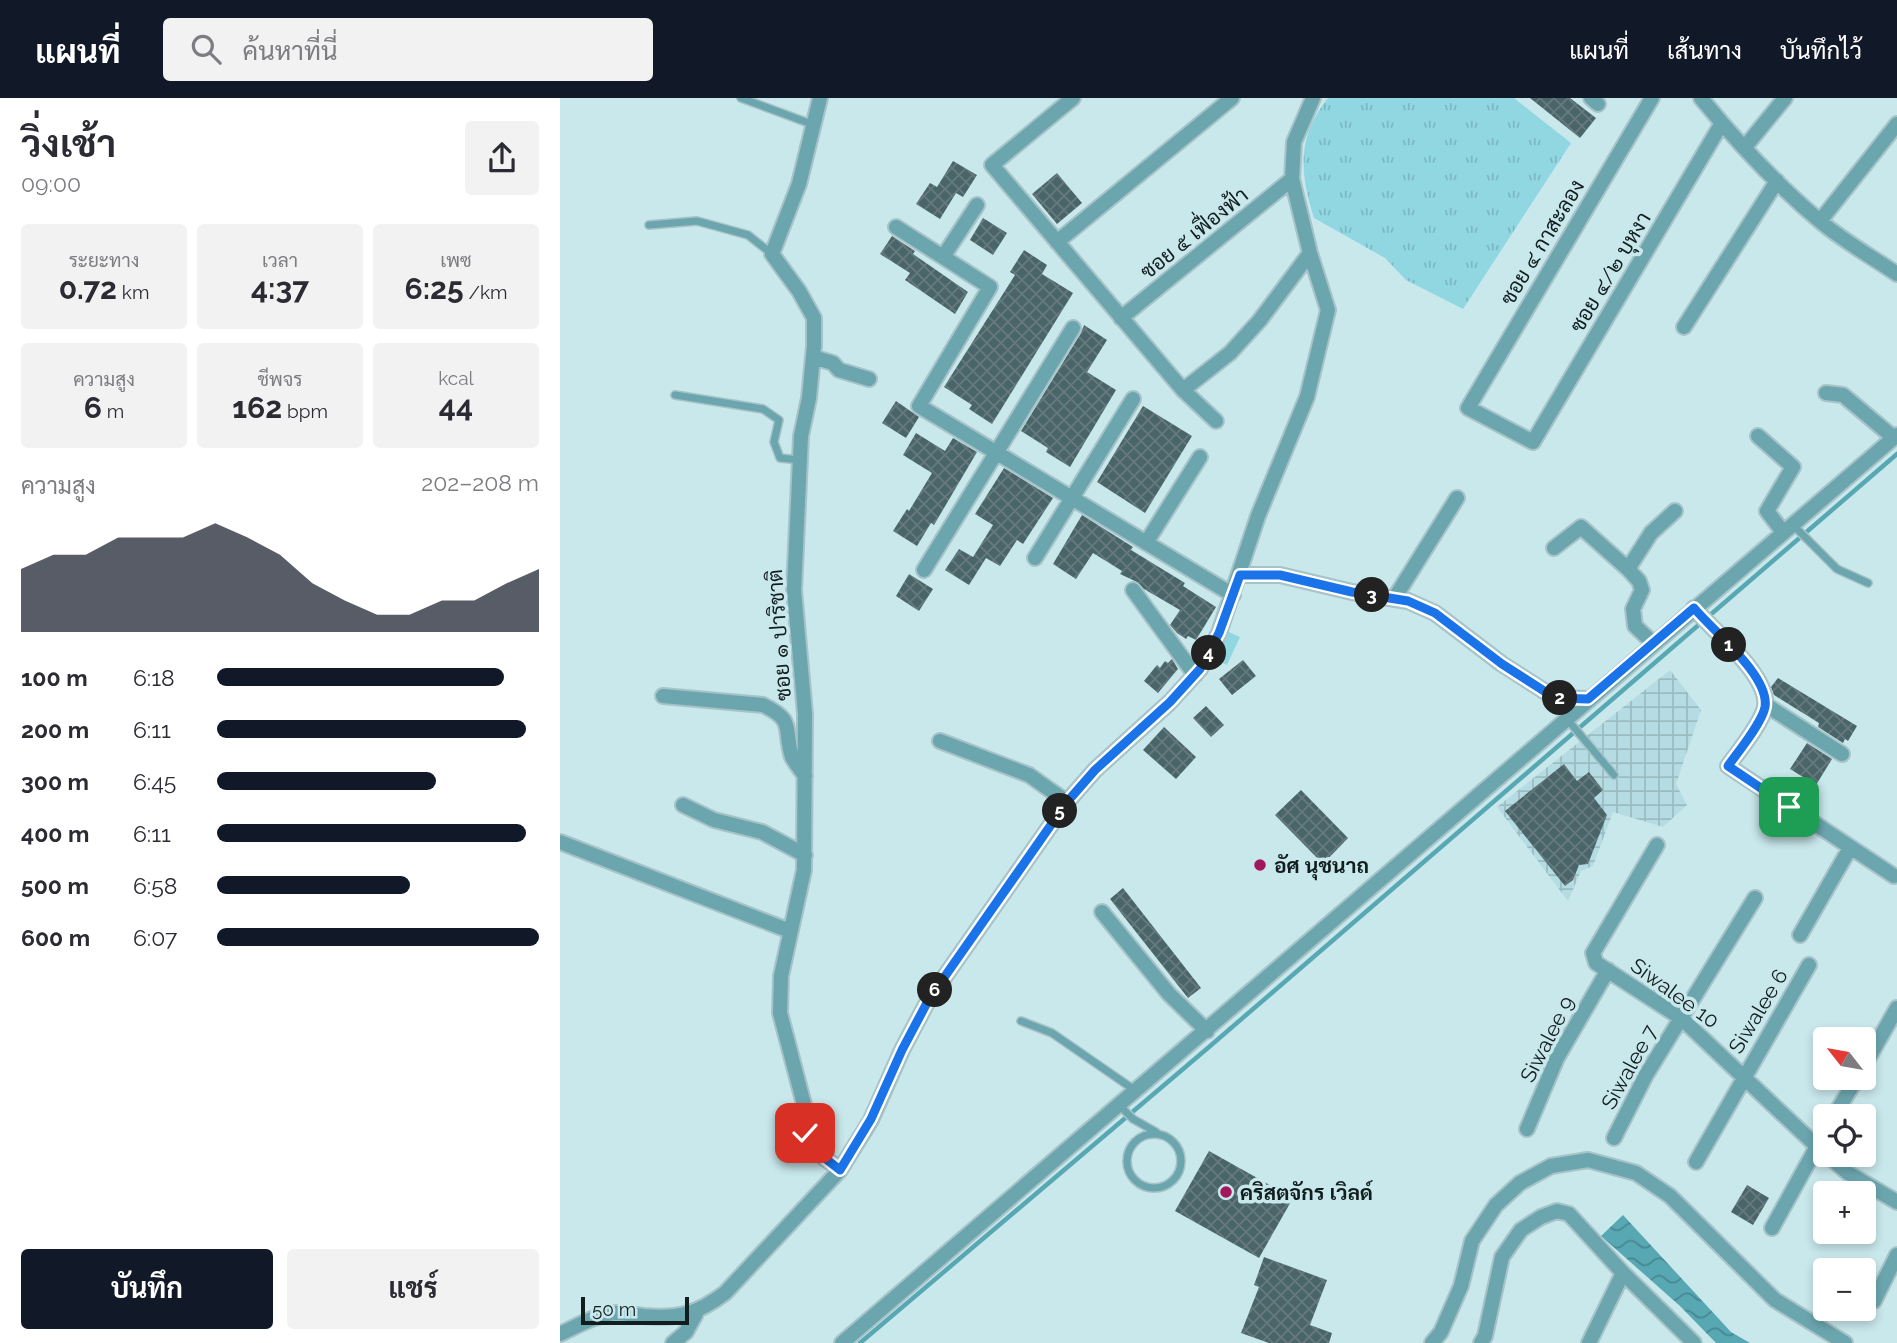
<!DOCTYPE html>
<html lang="th">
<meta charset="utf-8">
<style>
:root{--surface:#fff;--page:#f2f2f3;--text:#2b2b33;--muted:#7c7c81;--accent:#111827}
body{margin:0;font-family:Raleway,Sarabun,sans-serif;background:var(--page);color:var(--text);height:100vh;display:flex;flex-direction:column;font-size:26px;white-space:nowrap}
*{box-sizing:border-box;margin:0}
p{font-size:23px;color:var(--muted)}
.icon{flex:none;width:38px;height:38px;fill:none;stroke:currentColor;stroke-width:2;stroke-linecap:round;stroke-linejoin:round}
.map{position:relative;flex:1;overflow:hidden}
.sheet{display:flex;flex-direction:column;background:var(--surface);width:560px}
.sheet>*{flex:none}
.needle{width:46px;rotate:301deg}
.buttons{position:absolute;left:1253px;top:929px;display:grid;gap:14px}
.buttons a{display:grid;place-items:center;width:63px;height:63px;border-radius:7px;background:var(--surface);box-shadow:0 4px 10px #0003;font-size:35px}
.scale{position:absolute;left:21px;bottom:18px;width:108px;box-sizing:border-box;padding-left:7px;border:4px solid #121d1f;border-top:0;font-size:19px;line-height:24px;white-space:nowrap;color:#121d1f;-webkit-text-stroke:5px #c9e8ec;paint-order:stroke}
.pin{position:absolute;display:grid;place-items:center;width:60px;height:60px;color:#fff;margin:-30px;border-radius:14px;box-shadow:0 4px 10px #0006}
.km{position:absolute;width:35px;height:35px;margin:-18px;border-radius:50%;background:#222;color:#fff;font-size:19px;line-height:35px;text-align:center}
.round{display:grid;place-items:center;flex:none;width:74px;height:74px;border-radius:7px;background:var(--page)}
.summary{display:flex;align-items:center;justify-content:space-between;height:119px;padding:0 21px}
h1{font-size:38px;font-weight:700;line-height:52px}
.stats{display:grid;grid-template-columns:repeat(3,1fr);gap:10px;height:119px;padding:7px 21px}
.stats div{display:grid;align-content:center;border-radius:7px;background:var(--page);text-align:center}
.stats b{font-size:30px;font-weight:700}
.stats small{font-size:19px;font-weight:400}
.stats p{font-size:19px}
.chart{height:196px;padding:14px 21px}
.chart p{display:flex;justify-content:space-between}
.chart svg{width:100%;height:126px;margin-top:7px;fill:var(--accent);opacity:.7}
.button{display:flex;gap:14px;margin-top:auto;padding:14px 21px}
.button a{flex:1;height:80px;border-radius:7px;background:var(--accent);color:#fff;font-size:28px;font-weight:700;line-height:80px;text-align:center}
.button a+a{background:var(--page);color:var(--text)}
ul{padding:0 21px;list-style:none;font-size:23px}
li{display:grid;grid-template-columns:112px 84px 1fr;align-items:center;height:52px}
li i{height:18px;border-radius:9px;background:var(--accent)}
header{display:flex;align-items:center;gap:42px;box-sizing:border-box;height:98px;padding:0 35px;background:var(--accent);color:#fff}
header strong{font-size:33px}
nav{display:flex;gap:38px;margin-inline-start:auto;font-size:24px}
.search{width:490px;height:63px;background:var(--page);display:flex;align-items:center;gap:18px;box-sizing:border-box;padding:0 24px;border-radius:7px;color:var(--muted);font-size:26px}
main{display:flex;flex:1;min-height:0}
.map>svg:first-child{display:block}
.industrial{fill:url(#industrial-grid)}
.grass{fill:url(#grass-tufts)}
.garden{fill:#90d7e2}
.water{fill:url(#water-waves)}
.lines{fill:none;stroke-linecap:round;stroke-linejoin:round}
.stream{stroke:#58a8b3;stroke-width:4.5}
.building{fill:url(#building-cross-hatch)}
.lane-casing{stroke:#a8c3c7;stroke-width:10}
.street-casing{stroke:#a8c3c7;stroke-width:18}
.lane{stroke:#6ba6af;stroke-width:7}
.street{stroke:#6ba6af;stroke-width:14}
.route-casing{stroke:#fff;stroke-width:14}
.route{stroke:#1a73e8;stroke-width:9}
.poi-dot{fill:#a3165c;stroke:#c9e8ec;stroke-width:2.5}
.labels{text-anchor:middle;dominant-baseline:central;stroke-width:7;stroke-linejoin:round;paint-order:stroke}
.street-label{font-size:21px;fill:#121d1f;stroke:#c9e8ec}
.poi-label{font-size:21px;font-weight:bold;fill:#121d1f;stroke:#c9e8ec;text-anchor:start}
</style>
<header>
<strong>แผนที่</strong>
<div class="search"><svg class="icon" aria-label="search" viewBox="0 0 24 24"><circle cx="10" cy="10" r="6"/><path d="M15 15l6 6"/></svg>ค้นหาที่นี่</div>
<nav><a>แผนที่</a><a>เส้นทาง</a><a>บันทึกไว้</a></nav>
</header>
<main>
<section class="sheet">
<div class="summary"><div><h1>วิ่งเช้า</h1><p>09:00</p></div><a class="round"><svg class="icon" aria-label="share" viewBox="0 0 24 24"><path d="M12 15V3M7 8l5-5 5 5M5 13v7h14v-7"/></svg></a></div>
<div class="stats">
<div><p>ระยะทาง</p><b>0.72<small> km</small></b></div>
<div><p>เวลา</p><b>4:37</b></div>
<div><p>เพซ</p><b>6:25<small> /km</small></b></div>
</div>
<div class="stats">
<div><p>ความสูง</p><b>6<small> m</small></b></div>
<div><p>ชีพจร</p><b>162<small> bpm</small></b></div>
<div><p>kcal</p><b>44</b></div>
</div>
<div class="chart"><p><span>ความสูง</span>202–208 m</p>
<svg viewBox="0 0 160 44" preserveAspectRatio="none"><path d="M0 44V22L10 17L20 17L30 11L40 11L50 11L60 6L70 11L80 17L90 27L100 33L110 38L120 38L130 33L140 33L150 27L160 22V44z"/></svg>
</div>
<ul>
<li><b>100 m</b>6:18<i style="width:89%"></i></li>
<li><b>200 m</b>6:11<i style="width:96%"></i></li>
<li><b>300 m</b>6:45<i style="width:68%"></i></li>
<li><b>400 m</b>6:11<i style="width:96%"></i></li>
<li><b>500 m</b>6:58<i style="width:60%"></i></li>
<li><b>600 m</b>6:07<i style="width:100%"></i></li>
</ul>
<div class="button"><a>บันทึก</a><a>แชร์</a></div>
</section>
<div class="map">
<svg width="1337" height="1245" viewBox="0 0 1337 1245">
<defs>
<pattern id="industrial-grid" width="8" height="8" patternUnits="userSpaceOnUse" patternTransform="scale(1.75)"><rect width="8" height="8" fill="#b5dce2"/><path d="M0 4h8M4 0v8" fill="none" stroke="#9bbcc1"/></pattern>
<pattern id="grass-tufts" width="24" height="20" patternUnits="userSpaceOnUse" patternTransform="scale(1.75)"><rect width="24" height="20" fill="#90d7e2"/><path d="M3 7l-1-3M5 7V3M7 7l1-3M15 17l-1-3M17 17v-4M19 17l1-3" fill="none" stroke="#7bb8c1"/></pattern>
<pattern id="water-waves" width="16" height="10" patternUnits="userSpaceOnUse" patternTransform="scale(1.75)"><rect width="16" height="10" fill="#58a8b3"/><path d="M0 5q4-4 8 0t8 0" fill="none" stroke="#478891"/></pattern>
<pattern id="building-cross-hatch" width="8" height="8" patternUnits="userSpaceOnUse" patternTransform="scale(1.75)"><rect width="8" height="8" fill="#4a6569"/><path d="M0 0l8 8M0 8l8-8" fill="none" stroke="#667a7e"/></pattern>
</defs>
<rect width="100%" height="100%" fill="#c9e8ec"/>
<path class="industrial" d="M1110,572l31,40 -25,74 11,21 -24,22 -50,-15 -20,54 -12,5 -13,30 -71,-94z"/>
<path class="grass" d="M768,0h186l57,45 -108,166 -57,-29 -21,-22 -71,-40c-14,-45 -18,-80 14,-120z"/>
<path class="garden" d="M667,533l13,6 -13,28 -13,-6z"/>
<path class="water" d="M1063,1117l108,117 19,11h-34l-36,-37 -79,-70z"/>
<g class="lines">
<path class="stream" d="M300,1245l349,-296 688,-593"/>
</g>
<path class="building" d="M970,0h40l26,20 -16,20z
M393,63l24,14 -14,22 -7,-4 -16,26 -24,-15 14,-21 7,4z
M497,75l25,30 -25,21 -25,-30z
M423,120l24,15 -14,22 -23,-15z
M332,138l23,15 -2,3 55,38 -13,22 -50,-34 5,-7 -30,-19z
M464,152l23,15 -5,9 31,19 -81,131 -23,-15 3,-4 -28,-18 71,-112 -5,-3z
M524,227l23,15 -20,32 29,18 -46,77 -24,-15 2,-4 -27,-17 60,-98z
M336,303l23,16 -13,21 -24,-15z
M583,308l49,30 -47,77 -48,-31z
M356,335l29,18 8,-13 24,14 -43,73 -3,-2 -14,23 -24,-15 14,-22 2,2 23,-38 -29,-18z
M444,370l49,30 -30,46 -6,-4 -17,26 -14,-8 -17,27 -24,-15 14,-21 14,8 20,-32 -18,-11z
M522,417l51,32 -2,3 54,33 -2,3 33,21 -20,33 -8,-4 -2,3 -9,-6 -7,-8 10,-15 -36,-21 -7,-7 -17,-8 2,-3 -29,-18 -17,26 -23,-15z
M349,476l24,15 -14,22 -23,-15z
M612,561l6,10 -20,24 -14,-12 13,-16 3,3 5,-7 3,2z
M683,562l13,16 -24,19 -13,-16z
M1218,580l79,48 -9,15 -3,-2 -2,4 -25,-16 1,-4 -45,-28 -3,-8z
M646,608l18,19 -13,12 -18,-19z
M604,629l32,30 -20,22 -33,-29z
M1247,645l25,16 -16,26 -26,-16z
M1004,666l13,17 12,-9 14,18 -9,8 13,17 -19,49 -9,1 -6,15 -8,6 -60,-75z
M741,692l47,48 -25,26 -48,-49z
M563,790l78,100 -13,10 -78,-99z
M649,1053l84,47 -34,60 -84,-47z
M1187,1087l22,13 -16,27 -22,-13z
M704,1159l63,23 -17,45 22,8 -3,10h-60l-28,-10 18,-46 -5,-2z"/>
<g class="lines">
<defs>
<path id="lane" d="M181,0l73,27
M89,127l48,-4 51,14 24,19
M115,297l88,14 16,11 -5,22 6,16 20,2
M1232,426l45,45 31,14
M1007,621l47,56
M461,923l31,12 84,58
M560,1008l13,13 23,13
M567 1063a27 27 0 1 1 54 0a27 27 0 1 1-54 0Z"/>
<path id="street" d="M260,0l-21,86 -27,70 27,37 15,27v28l-5,52 -8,38 -7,154 11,124 -1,156 -23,106 -1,37 26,99 -1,21 7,15 28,22
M513,0l-81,67 191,225 33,31
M1031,0l7,6
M1092,0l-184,310 65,34 189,-319
M1141,0c36,44 77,88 120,124 24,20 51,35 76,52
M1185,49l40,-49
M1260,123l77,-97
M336,129l94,60 -71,119 314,189
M497,144l175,-144
M383,159l34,-52
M561,220l171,-139
M1124,229l93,-146
M253,259l20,6 6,7 30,9
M623,292l47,-37 30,-33 50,-67
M1266,295l17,2 51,43
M1198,338l35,31 -26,44 16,21
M586,445l54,-86
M994,450l27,-21 47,42
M475,460l98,-159
M364,472l149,-242
M680,477h40l72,17 56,9 27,12 67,51 53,34 33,1
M573,492l62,85
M834,501l63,-101
M1134,510c19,23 76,68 71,99 -3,16 -27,45 -37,59l166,110
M1093,545l-18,-17 -2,-17 9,-19 -3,-9 -11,-12 23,-36 24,-22
M103,598l100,9c33,16 20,23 29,52 3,6 9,13 13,19
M1206,607l76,49
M380,643l89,34 38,27
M123,707l31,15 48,12 43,23
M0,744l230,89
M1097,747l-64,108 3,10 85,55 144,136
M542,814l67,82 38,37
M1240,837l50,-87
M1304,968l33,-58
M1274,1018l23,-38
M967,1031l30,-71 51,-88
M1054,1040l32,-63 109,-177
M1267,1057l21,18 49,29
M1136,1064l113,-197
M1212,1130l53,-96
M1314,1203l23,-46
M0,1236c17,-8 37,-20 57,-21 8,0 18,2 27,3 35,3 53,-2 81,-23l115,-123 31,-50 31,-70 27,-51 138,-197 28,-32 75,-68 30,-33 19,-36 39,-117 49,-119 21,-87 -18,-57 -18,-74 2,-37 19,-44
M113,1245l13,-11 12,-22
M282,1245c353,-301 702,-607 1055,-908
M872,1245l9,-11 20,-46 11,-45 24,-36 24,-22 31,-17 37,-6 48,13 34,23 105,104 70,43
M921,1245l4,-7 17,-79 19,-27 20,-13 16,-6 12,3 54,59 71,70
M1029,1245l34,-70"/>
</defs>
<use href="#lane" class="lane-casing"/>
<use href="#street" class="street-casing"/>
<use href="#lane" class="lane"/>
<use href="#street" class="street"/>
</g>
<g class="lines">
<defs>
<path id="route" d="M245,1035l7,15 28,22 31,-51 31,-69 27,-51 138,-197 28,-32 75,-68 30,-33 19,-36 21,-58h40l72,17 56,9 27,12 67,51 53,34 33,1 106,-91c19,23 76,68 71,99 -3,16 -27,45 -37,59l61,41"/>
</defs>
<use href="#route" class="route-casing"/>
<use href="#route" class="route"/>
</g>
<g class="poi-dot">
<circle cx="700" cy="767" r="7"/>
<circle cx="666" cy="1094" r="7"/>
</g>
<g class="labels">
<g class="street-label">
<text transform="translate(634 135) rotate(-39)">ซอย ๕ เฟื่องฟ้า</text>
<text transform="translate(982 144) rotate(-59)">ซอย ๔ กาสะลอง</text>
<text transform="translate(1050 174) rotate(-59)">ซอย ๔/๒ บุหงา</text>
<text transform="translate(219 537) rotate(-94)">ซอย ๑ ปาริชาติ</text>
<text transform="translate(1115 895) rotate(36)">Siwalee 10</text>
<text transform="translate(1198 913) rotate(-59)">Siwalee 6</text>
<text transform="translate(987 941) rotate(-63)">Siwalee 9</text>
<text transform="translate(1069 969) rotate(-61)">Siwalee 7</text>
</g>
<g class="poi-label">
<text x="714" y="767">อัศ นุชนาถ</text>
<text x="680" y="1094">คริสตจักร เวิลด์</text>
</g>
</g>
</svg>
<div class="buttons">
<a><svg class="needle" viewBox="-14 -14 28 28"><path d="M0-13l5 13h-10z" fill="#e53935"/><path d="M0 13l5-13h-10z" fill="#7c7c81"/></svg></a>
<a><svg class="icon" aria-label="locate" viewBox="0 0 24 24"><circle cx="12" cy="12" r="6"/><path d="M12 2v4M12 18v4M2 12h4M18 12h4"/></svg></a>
<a>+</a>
<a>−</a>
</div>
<div class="scale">50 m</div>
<div class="pin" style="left:1229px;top:709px;background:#1e9e55"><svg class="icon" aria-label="arrive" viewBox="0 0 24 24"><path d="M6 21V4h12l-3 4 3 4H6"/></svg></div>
<div class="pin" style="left:245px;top:1035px;background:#d93025"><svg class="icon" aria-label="check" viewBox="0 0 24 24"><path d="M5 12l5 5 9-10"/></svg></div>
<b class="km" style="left:1169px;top:547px">1</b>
<b class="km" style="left:1000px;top:600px">2</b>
<b class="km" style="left:812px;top:497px">3</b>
<b class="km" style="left:649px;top:555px">4</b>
<b class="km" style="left:500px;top:713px">5</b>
<b class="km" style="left:375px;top:892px">6</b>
</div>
</main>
